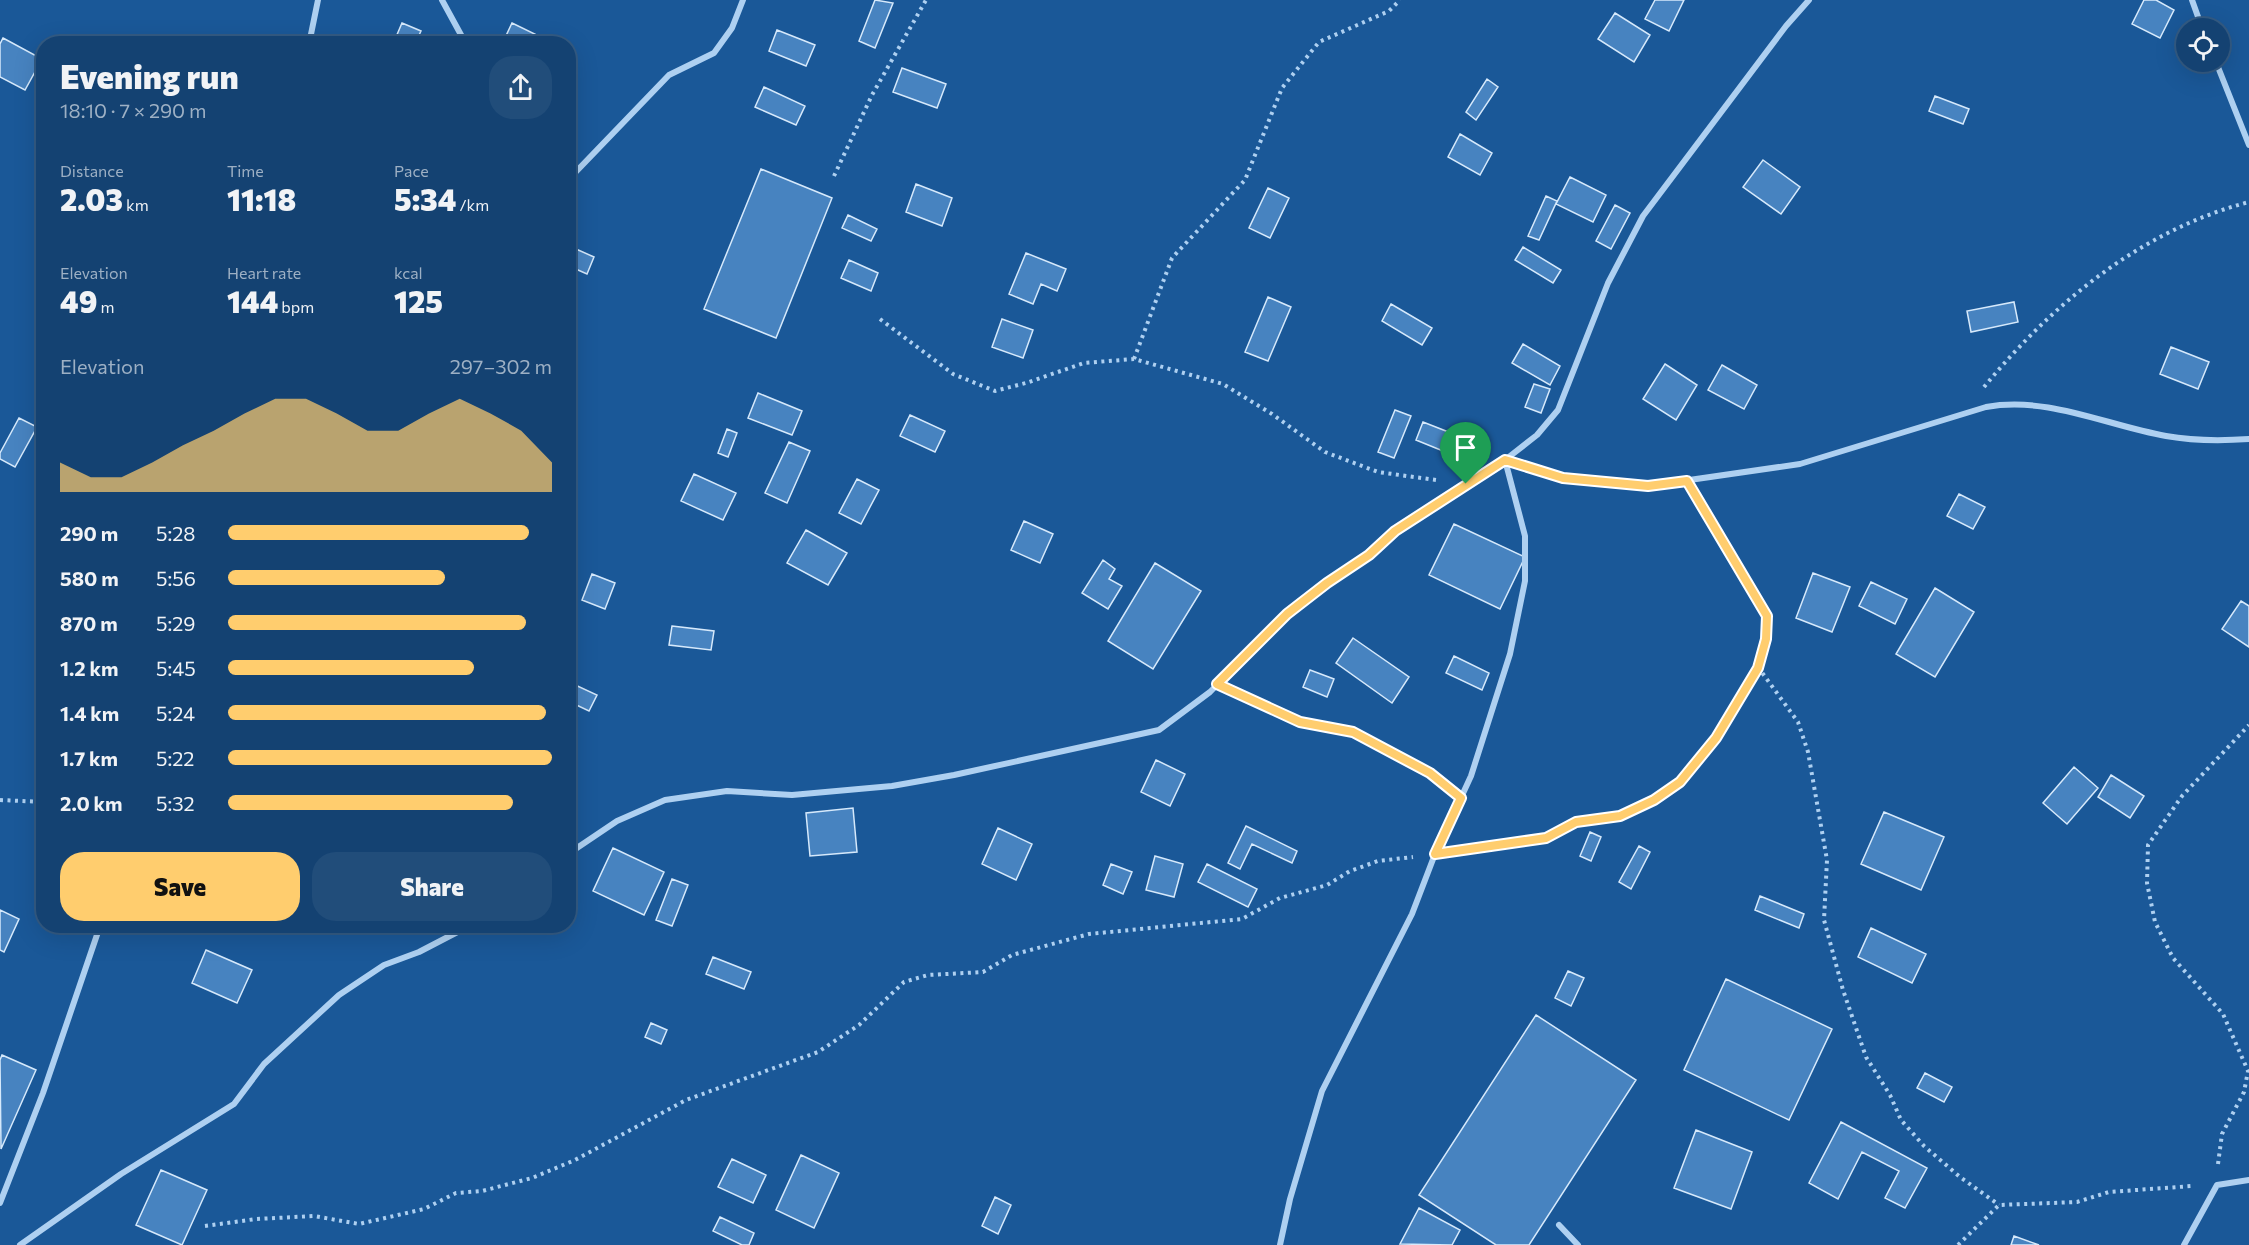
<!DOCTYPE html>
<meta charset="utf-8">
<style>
:root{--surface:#144272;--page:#214d7a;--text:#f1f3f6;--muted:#9db0c4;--line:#335b84;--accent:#ffcd6e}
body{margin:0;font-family:Commissioner,sans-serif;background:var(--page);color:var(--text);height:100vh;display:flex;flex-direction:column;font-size:22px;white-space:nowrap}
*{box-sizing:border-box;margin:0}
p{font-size:20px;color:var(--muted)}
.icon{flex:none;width:33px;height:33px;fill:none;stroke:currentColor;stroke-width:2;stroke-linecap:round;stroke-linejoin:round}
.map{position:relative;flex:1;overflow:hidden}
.side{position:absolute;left:36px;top:36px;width:540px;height:897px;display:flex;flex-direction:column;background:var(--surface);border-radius:24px;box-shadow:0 6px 24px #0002,0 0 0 2px var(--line)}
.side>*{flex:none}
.fabs{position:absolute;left:2176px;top:18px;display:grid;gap:12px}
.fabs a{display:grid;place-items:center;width:54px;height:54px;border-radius:50%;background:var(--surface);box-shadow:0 6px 24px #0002,0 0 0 2px var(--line);font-size:30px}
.pin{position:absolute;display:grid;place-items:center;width:51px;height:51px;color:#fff;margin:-62px -26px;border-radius:50% 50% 50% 0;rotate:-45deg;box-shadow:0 0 6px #0007}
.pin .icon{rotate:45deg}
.round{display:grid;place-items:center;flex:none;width:63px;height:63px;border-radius:24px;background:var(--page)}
.headline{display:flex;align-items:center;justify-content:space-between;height:102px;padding:0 24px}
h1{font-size:33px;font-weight:800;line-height:45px}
.stats{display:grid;grid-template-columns:repeat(3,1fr);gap:9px;height:102px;padding:6px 24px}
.stats div{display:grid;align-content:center}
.stats b{font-size:30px;font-weight:800}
.stats small{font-size:16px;font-weight:400}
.stats p{font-size:16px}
.chart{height:168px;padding:12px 24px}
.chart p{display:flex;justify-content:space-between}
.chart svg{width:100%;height:108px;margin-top:6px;fill:var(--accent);opacity:.7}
.button{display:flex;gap:12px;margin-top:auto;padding:12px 24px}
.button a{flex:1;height:69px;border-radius:24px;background:var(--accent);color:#111;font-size:24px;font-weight:800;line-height:69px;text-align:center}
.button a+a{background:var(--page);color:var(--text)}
ul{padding:0 24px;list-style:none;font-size:20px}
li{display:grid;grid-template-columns:96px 72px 1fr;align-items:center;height:45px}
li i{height:15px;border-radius:8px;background:var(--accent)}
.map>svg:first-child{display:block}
.building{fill:#4783c0;stroke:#d6e9fb;stroke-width:1.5}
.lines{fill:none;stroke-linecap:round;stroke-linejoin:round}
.path{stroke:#aed0f1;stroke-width:4;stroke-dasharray:3 4.5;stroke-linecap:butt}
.street{stroke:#aed0f1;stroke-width:6}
.route-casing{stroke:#fff;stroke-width:12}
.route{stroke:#ffcd6e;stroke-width:8}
</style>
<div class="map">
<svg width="2249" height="1245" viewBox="0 0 2249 1245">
<rect width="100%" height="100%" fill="#1a5898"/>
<path class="building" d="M875,0l18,3 -18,45 -16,-7z
M1655,0h29l-15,31 -24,-12z
M2144,0h12l18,10 -14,28 -28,-14z
M1615,13l35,22 -16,27 -36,-23z
M402,23l19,8 -6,13h-22z
M512,23l29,14 -3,7h-26l-8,-4z
M777,30l38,15 -9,21 -37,-15z
M3,38l39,21 -17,31 -25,-13v-33z
M902,68l44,16 -9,24 -44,-16z
M1487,79l11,8 -22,33 -10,-8z
M764,87l41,19 -9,19 -41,-18z
M1935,96l34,13 -6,15 -34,-13z
M1460,134l32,19 -12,22 -32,-18z
M1763,160l37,27 -19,27 -38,-27z
M761,169l71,29 -56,140 -72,-29z
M1570,177l36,18 -13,27 -37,-18z
M916,184l36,14 -10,28 -36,-14z
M1268,188l21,10 -19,40 -21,-10z
M1546,196l11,5 -18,39 -11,-4z
M1615,205l15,8 -19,36 -15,-8z
M848,215l29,14 -6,12 -29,-13z
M1523,247l38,23 -8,13 -38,-23z
M576,249l18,8 -7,17 -18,-8z
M1026,253l40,16 -9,22 -16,-7 -8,20 -24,-10z
M849,260l29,13 -7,18 -30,-13z
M1268,297l23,10 -23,54 -23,-9z
M2014,302l4,20 -47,10 -4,-21z
M1391,304l41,24 -10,17 -40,-24z
M1002,319l31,11 -10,28 -31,-11z
M1523,344l37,22 -10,19 -38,-22z
M2171,347l38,15 -11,27 -38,-15z
M1665,364l32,21 -21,35 -33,-21z
M1722,365l35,20 -13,24 -36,-19z
M1534,384l16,5 -9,24 -16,-6z
M758,393l44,18 -10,24 -44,-17z
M1395,410l16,6 -17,42 -16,-6z
M910,415l35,16 -10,21 -35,-16z
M19,418l18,9 -22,40 -15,-8v-6z
M1423,422l28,11 -8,18 -27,-11z
M727,429l10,4 -9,24 -10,-4z
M789,442l21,9 -23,52 -22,-10z
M694,474l42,19 -13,27 -42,-19z
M857,479l22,11 -18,34 -22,-11z
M1959,494l26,13 -12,22 -26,-13z
M1024,521l29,13 -13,29 -29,-13z
M1454,524l71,33 -25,52 -71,-34z
M806,530l41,23 -19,32 -41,-22z
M1103,560l12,9 -6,10 13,7 -14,23 -26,-16z
M1155,563l46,28 -48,78 -45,-28z
M1813,573l37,14 -18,45 -36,-14z
M592,574l23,9 -10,26 -23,-9z
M1871,582l36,17 -12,25 -36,-18z
M1935,588l39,24 -39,65 -39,-23z
M2241,601l8,5v41l-27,-18z
M672,626l42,5 -3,19 -42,-5z
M1353,638l56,39 -17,26 -56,-40z
M1454,656l35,17 -7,17 -36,-17z
M1310,670l24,9 -7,18 -24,-10z
M571,683l26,12 -8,16 -21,-10z
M1156,760l29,14 -15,32 -29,-14z
M2074,767l24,21 -31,36 -24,-21z
M2111,775l33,21 -14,22 -32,-21z
M853,808l4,44 -47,4 -4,-43z
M1884,812l60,25 -23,53 -60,-26z
M1246,826l51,25 -5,12 -40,-19 -12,25 -12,-6z
M998,828l34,16 -16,36 -34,-16z
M1590,832l11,5 -10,24 -11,-5z
M1639,846l11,6 -19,37 -12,-7z
M613,848l51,24 -20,43 -51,-24z
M1155,856l28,8 -9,33 -28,-7z
M1111,864l21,8 -9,22 -20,-9z
M1207,864l50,25 -9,18 -50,-25z
M672,879l16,6 -16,41 -16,-6z
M1760,896l44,18 -5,14 -44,-18z
M0,910l19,9 -15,33 -4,-2z
M1871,928l55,26 -14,29 -54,-26z
M206,950l46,20 -15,33 -45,-20z
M713,957l38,15 -7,17 -38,-15z
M1568,971l16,7 -13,28 -16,-8z
M1726,979l106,50 -43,91 -105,-50z
M1536,1015l100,65 -107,165h-33l-77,-50z
M651,1023l16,7 -6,14 -16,-7z
M2,1055l34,15 -35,79 -1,-89z
M1925,1073l27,14 -8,15 -27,-14z
M1841,1122l86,46 -22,40 -20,-10 14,-27 -37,-19 -24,47 -29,-16z
M1696,1130l56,22 -21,57 -57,-21z
M801,1155l38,18 -25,55 -38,-18z
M732,1159l34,16 -13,28 -35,-16z
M161,1170l46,20 -25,55 -46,-20z
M995,1197l16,8 -13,29 -16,-8z
M1419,1208l41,22 -8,15 -52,-1z
M720,1217l34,16 -5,12h-7l-29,-14z
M2014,1236l25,9h-28z"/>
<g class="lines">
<path class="path" d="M834,176l38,-81 54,-95
M880,319l73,55 42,17 31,-8 58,-20 50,-4 89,25 49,30 53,38 53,20 58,8
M1134,359l38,-101 73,-78 37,-92 37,-46 70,-31 11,-11
M1984,387c70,-85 158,-157 265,-185
M1758,667l40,55 10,30 19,108 -3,60 19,70 23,67 24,38 11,25 23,26 36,31 39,28
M1236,694l64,28 53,10 77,41 15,12
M0,800l44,2
M1459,850l87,-12 30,-16 44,-6 34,-17 26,-17 36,-44 42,-71 8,-28 1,-23 -68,-117
M2218,1164l4,-30 22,-42 4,-21 -25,-57 -50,-56 -18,-36 -8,-39 1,-38 34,-49 67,-71
M205,1226l51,-7 58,-3 45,8 65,-15 32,-16 26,-2 50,-13 43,-18 111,-60 132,-48 41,-27 45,-43 24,-7 55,-3 29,-17 77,-21 153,-15 38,-21 47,-13 23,-14 28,-10 35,-4
M1958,1245l41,-40 78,-3 32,-10 83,-6"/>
<path class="street" d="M442,0l24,44
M2192,0l10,28
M309,44l9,-44
M2216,62l33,83
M568,180l101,-105 45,-22 18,-25 11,-28
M1505,460l57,18 86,8 152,-22 186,-57c62,-11 119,18 180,29 28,5 55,5 83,3
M568,854l49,-33 48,-21 62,-9 65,4 100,-9 62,-11 205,-45 51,-38 77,-78 82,-59 26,-24 110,-71 32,-25 21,-25 50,-127 35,-67 143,-190 23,-26
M0,1203l43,-110 57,-167
M1559,1225l19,20
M20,1245l101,-71 113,-70 30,-40 75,-69 45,-30 35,-13 50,-26
M1280,1245l10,-46 32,-108 90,-177 23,-60 36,-78 39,-122 15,-73v-45l-20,-76
M2184,1245l33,-60 32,-5"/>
</g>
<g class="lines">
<defs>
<path id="route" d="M1505,460l58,18 85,8 39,-5 80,135 -1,23 -8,29 -42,70 -36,44 -26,18 -34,16 -44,6 -30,16 -111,16 26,-56 -31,-25 -77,-41 -53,-10 -83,-38 70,-70 40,-31 42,-28 26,-24z"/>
</defs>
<use href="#route" class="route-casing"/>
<use href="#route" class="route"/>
</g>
</svg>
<div class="fabs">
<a><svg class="icon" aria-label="locate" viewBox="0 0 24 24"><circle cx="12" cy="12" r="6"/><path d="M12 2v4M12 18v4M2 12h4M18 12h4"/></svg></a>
</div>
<div class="pin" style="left:1466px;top:484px;background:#1e9e55"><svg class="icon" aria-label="arrive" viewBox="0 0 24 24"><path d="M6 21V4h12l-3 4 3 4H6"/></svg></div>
<section class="side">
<div class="headline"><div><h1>Evening run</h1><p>18:10 · 7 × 290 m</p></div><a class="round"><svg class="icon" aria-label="share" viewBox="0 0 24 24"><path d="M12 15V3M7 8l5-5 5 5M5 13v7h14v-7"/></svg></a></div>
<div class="stats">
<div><p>Distance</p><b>2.03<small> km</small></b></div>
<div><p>Time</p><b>11:18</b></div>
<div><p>Pace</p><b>5:34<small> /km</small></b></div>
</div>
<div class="stats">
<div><p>Elevation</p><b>49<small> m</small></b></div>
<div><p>Heart rate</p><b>144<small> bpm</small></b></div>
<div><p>kcal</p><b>125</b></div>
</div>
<div class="chart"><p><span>Elevation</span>297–302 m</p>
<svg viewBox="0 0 160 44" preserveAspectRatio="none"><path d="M0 44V32L10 38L20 38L30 32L40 25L50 19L60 12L70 6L80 6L90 12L100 19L110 19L120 12L130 6L140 12L150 19L160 32V44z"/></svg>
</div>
<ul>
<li><b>290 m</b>5:28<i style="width:93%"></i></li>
<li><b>580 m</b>5:56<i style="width:67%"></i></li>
<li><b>870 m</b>5:29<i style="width:92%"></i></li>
<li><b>1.2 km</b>5:45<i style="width:76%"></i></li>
<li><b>1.4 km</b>5:24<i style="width:98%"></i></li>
<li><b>1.7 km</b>5:22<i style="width:100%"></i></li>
<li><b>2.0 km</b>5:32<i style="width:88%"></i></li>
</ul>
<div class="button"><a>Save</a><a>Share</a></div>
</section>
</div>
